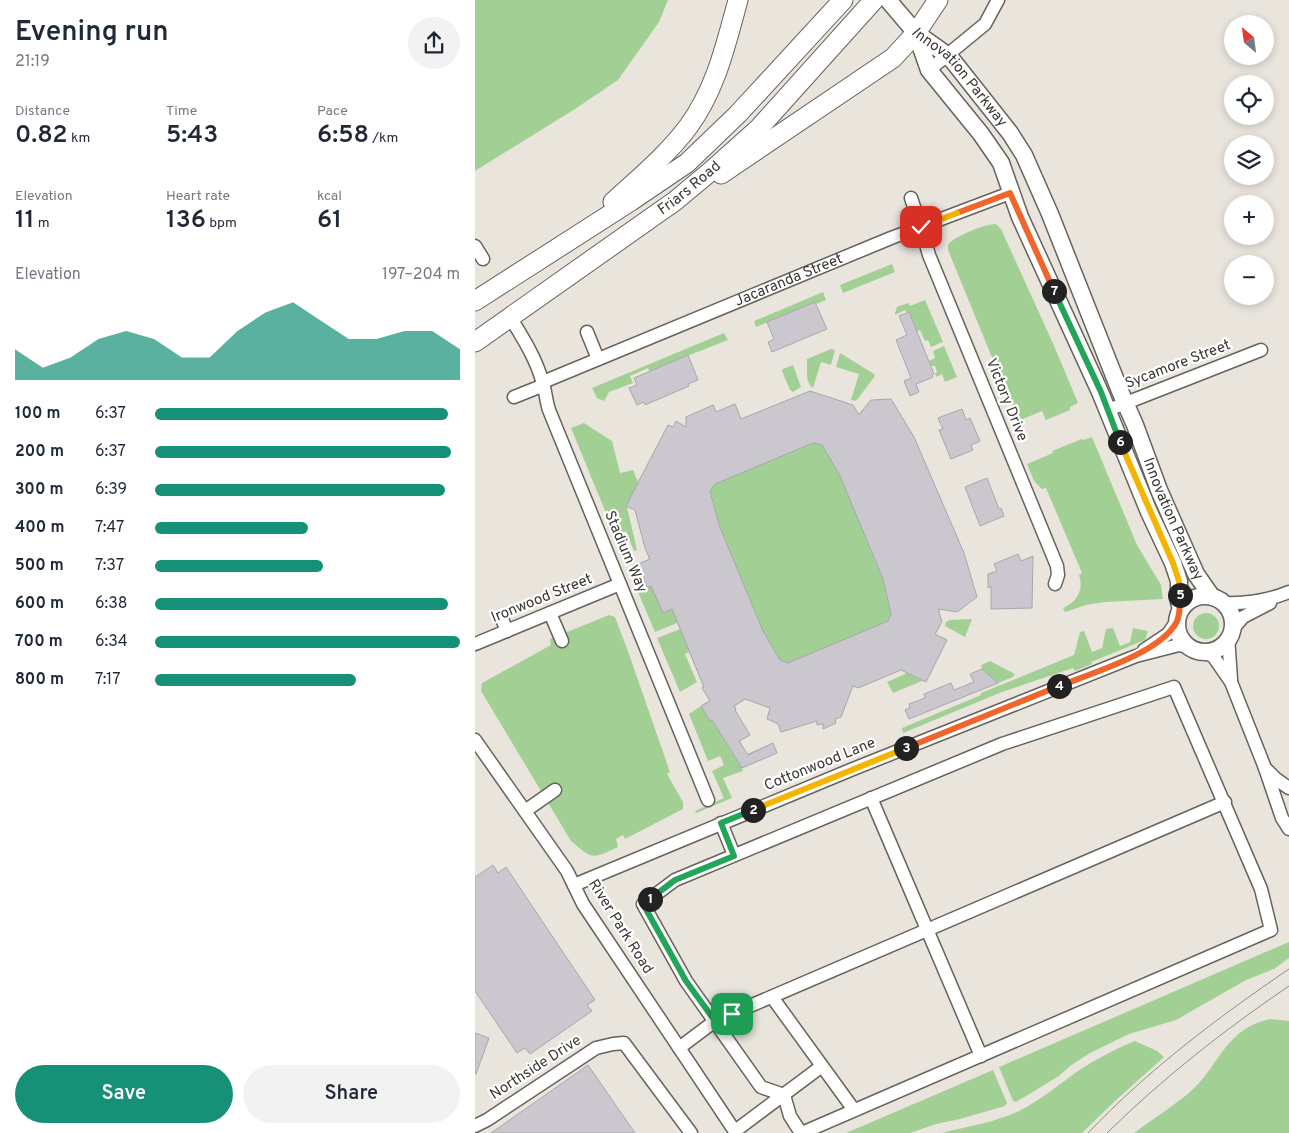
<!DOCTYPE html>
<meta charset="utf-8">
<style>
:root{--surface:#fff;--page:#f2f2f3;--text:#1f2937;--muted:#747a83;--accent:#169177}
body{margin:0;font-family:Overpass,sans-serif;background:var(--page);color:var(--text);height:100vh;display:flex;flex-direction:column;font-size:19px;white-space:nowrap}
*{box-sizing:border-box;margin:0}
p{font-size:16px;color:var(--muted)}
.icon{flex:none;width:28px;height:28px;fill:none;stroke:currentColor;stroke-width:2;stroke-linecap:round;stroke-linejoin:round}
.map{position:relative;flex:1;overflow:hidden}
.panel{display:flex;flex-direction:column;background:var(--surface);width:475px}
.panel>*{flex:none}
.needle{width:32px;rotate:331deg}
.tools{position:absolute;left:749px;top:15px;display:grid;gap:10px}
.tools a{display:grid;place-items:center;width:50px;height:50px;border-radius:50%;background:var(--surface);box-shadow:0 2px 8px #0003;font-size:25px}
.pin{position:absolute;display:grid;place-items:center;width:42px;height:42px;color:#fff;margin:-21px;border-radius:10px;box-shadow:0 2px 8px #0006}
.km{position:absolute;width:25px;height:25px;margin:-12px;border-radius:50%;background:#222;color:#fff;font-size:14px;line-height:25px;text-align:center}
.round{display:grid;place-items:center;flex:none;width:52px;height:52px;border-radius:26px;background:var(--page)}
.overview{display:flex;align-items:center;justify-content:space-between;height:85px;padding:0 15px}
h1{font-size:28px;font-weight:600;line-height:38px}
.stats{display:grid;grid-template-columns:repeat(3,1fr);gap:8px;height:85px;padding:5px 15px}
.stats div{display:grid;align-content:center}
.stats b{font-size:25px;font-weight:600}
.stats small{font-size:14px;font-weight:400}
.stats p{font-size:14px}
.chart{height:140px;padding:10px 15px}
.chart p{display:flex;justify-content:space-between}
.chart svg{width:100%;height:90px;margin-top:5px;fill:var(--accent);opacity:.7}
.primary-button{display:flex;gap:10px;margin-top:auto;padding:10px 15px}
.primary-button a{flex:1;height:58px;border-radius:30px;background:var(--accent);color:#fff;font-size:20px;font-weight:600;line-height:58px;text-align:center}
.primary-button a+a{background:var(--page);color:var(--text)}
ul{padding:0 15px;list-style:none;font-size:16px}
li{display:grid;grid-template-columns:80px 60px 1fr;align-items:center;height:38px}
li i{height:12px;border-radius:6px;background:var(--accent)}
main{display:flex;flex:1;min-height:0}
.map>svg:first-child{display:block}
.green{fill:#a2d094}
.building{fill:#cbc7cf;stroke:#a9a6ae;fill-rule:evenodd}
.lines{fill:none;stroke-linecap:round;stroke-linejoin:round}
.minor-casing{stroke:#66625c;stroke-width:15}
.major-casing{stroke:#66625c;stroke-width:19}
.highway-casing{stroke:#66625c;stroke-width:21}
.minor{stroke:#fff;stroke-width:12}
.major{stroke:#fff;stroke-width:16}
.highway{stroke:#fff;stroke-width:19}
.tram{stroke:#918e88;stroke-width:1}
.split-1-casing{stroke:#fff;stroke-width:10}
.split-2-casing{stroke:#fff;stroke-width:10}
.split-3-casing{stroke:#fff;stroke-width:10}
.split-4-casing{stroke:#fff;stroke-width:10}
.split-5-casing{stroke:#fff;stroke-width:10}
.split-6-casing{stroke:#fff;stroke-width:10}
.split-7-casing{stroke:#fff;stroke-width:10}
.split-8-casing{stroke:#fff;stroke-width:10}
.split-9-casing{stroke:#fff;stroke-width:10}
.split-1{stroke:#22a559;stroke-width:6}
.split-2{stroke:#22a559;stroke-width:6}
.split-3{stroke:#f5b400;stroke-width:6}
.split-4{stroke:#f0652b;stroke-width:6}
.split-5{stroke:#f0652b;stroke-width:6}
.split-6{stroke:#f5b400;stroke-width:6}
.split-7{stroke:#22a559;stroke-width:6}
.split-8{stroke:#f0652b;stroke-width:6}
.split-9{stroke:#f5b400;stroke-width:6}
.labels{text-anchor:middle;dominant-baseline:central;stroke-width:4.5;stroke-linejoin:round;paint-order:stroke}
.street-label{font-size:15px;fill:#393834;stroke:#fff}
</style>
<main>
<section class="panel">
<div class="overview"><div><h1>Evening run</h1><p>21:19</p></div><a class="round"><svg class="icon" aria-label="share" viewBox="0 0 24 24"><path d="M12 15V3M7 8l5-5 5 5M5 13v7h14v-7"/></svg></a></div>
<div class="stats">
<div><p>Distance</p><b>0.82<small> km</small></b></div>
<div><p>Time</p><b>5:43</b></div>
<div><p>Pace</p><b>6:58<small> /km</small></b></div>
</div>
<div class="stats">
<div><p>Elevation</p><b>11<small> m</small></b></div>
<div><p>Heart rate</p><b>136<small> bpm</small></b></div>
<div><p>kcal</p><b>61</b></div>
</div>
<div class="chart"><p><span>Elevation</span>197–204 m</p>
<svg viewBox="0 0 160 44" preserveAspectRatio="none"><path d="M0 44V29L10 38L20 33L30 24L40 20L50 24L60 33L70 33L80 20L90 11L100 6L110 15L120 24L130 24L140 20L150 20L160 29V44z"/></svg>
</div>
<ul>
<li><b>100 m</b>6:37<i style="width:96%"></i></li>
<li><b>200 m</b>6:37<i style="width:97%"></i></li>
<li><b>300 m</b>6:39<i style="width:95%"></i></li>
<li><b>400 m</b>7:47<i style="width:50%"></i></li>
<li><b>500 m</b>7:37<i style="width:55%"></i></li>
<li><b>600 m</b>6:38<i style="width:96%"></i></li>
<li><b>700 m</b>6:34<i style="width:100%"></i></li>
<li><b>800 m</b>7:17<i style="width:66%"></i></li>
</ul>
<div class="primary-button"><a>Save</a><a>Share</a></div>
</section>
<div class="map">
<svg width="814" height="1133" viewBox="0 0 814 1133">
<rect width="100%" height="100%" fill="#e9e5dd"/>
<path class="green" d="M0,0h193l-9,22 -41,58 -43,29 -100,62z
M521,224l5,5 54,119 23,55 -8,4v3l-24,10 -4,-9 -24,10 -70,-171v-5c6,-9 37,-21 48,-21z
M417,264l3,8 -52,21 -3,-8z
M348,292l3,8 -10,4 -1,-2 -59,25 -2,-6z
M450,300l18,42 -12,5 -3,-7 -3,1 -5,-11 -3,1 -8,-19 -2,1 -2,-3 -10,5v-2l2,-6 11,-4 2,3z
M249,333l4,7 -79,31 -1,-3 -18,8 3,7 -24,9 -5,9 -7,-3 -5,-10z
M469,346l13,31 -12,5 -3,-8 -6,3 -1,-3 2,-2 -2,-6h-4l-2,-5 6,-3 -2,-7z
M356,349l4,1 -4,15 -10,-3 -8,26c-8,-5 -6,-21 -6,-29z
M365,353l34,21 1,2 -19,25 -5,-1 8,-26 -23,-7z
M318,365l8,22 -8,5 -3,-2 -8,-19 1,-2z
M335,391l43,14 6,9 12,-14 20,-1 23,38 50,116 -7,59 -18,-3 3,13 -12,22 11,-7 6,3 -17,33 -9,4 1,4 -29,12 -6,-11 20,-9 -6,-3 -43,18 -7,-3 -10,32 -6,2 1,4 -13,6v-5l-6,1 -1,-4 -35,11 -2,-4 2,-3 -14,-6 3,-11 -24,-9 -11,7 1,3 -1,1 15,25 -10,6 7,13 26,-11 4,10 -35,15 1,3 -20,7 9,20 -36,15 -1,-2 29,-13 -12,-27 12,-6 -4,-9 -12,5 -19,-47 21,-14 -8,-12 1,-2 -14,-34 -4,2 12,28 -17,10 -23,-54 23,-9 -3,-6 -22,9 -17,-40 10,-4 -10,-24 11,-5 -4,-11 -10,-38 -8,-3 10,43 -3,1 -8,-20 -11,4 -44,-107 13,-5 28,18 8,32 13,-3 5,12 30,-57 5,2 13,-1v-9l27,-12 3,7 19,-8 6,15z
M617,437l45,108 24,40 2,14 -58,3 -19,3 -21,7 -2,-4c14,-6 21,-18 16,-33l3,-2 -36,-85 -4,1 -8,-8 -7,-17 26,-11 -1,-2 30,-12 1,1z
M718 626a13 13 0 1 1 26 0a13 13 0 1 1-26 0Z
M134,615l6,2 14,37 41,118 -3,2 16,28v7l-58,30 -2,-4 -7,4 2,8c-26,12 -25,13 -47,-6l-90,-150 1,-8 69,-38 -1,-6z
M497,619l-7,18 -20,-11 1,-4 4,-2z
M638,628l7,18 10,-4 3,-14 15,3 -3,9 -54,22 1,2 -17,7 -2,-3 -71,24 -99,41 -1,-5 79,-33v-2l93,-38 6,-23 4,-1 8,21 10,-4 4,-19z
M515,661l25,13 -2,3 -15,6 -16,-14 -1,-4z
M814,942v16l-15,11 -28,11 -70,40 -47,14 -39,19 -20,13 -11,10 -43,26 -3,-1 -14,-34z
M795,1019l19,2v112h-155c19,-14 38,-26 56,-41 30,-26 34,-63 80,-73z
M660,1041l22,10 7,6 -49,44 -33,32h-140c26,-7 57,-11 81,-24 22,-12 40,-28 61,-42 16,-10 33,-19 51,-26z
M518,1070l14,33 -2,3 -45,13 -24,5 -26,9h-64z"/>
<path class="building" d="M340,302l12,27 -55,23 -4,-10 6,-3 -7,-17z
M434,312l25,62 -2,1 1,2 -17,7 3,8 -9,4 -6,-15 7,-3 -15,-38 11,-5 -8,-19z
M213,355l10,25 -10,4 1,2 -44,19 -1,-3 -7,3 -8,-17 8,-3 -3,-7z
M335,391l43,14 6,10 12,-15 20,-1 23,38 50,116 13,44 -20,15 -19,-3 4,13 -7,12 12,6 -21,42 -25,-12 -43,18 -5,-2 -12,31 -6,2 1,4 -13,6v-5l-6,1v-4l-36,11 -3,-8 -11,-5 3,-11 -25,-9 -11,7 2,3 -1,1 15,25 -11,6 9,14 25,-12 4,10 -35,15 -30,-48 -2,1 -9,-15 9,-5 -8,-13 2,-1 -32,-78 -9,4 -12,-27 -4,1 -9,-23 12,-5 -5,-11 -10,-38 -9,-4 42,-81 5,2 3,-6 10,6v-10l27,-12 3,7 19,-8 6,15zM338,443l9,2 18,31 43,103 8,35 -3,7 -100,42 -8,-3 -17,-29 -44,-106 -9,-34 5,-7z
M487,409l4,11 4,-2 10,23 -9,4 2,5 -22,9 -12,-29 4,-1 -5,-11z
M512,478l12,31 2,-1 3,8 -24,10 -15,-39z
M543,554l3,7 12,-5 -1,52 -41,1v-23l-3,2v-14l9,-3 -3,-7z
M507,669l16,14 -89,36 -4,-9 5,-2 -1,-4 16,-6 -1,-4 27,-11 3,7 20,-8 -4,-8z
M18,865l5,8 8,-6 89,133 -8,5 5,6 -62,43 -5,-6 -8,5 -42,-62v-114z
M0,1033l14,5 -13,36h-1z
M113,1065l47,68h-144z"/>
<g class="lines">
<defs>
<g id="minor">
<path d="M454,70l56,-46 13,-24"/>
<path d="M436,198l10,29 8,28 128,311 1,9 -3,9"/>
<path d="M0,246l8,13"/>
<path d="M35,317c13,21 27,43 33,67 3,9 3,17 6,26l159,390"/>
<path d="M112,332l11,27"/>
<path id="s1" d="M68,382l348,-144 119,-45"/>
<path d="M39,397l30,-12"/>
<path d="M633,410l153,-60"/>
<path d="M748,603c23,1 44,-2 66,-11"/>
<path d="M75,613l12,28"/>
<path d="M27,619l5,12"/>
<path d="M756,631l12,-14 27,-14"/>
<path d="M753,637l3,42"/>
<path d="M0,644l145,-60"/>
<path d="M669,650l24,-16 9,-13"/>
<path d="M724,651l14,5 18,26 34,86"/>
<path d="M0,740l92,131 16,33 153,229"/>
<path d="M814,788l-13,-9 -11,-11 17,50 7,11"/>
<path d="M396,798l110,258"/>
<path d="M50,811l30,-21"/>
<path d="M246,823l13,32"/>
<path d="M99,885l279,-116 283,-113 43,-11 11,2"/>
<path d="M297,997l82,113"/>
<path d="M204,1048l36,-27 510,-219"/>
<path d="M0,1126l12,-6 109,-72 17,-4 11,-1 67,90"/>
<path d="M260,1131l87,-65"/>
<path d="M326,1133l-11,-17 -6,-21 -23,-8 -75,-106 -43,-77 32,-24 327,-136 172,-57 87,202 10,41 -469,203"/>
</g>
<g id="major">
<path id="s2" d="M413,0l28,33 31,22 6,6 57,72 14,22 26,59 70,177 15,34 24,65 37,84 16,23"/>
<path d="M441,33l13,37 52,64 20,29 19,54 80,175 49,120 24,51 6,18v21l2,7"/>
<circle cx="730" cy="624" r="28"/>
</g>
<g id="highway">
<path d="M246,174l172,-116 23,-25 22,-33"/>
<path d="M138,202c26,-24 54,-47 75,-75 28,-38 38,-83 50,-127"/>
<path d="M0,301l156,-100 56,-38 51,-49 105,-114"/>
<path id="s3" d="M0,342l200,-141 36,-30 48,-43 115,-128"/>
</g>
</defs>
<use href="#minor" class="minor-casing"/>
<use href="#major" class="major-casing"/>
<use href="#highway" class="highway-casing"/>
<use href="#minor" class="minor"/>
<use href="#major" class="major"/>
<use href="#highway" class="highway"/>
<path class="tram" d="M613,1133c60,-63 129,-115 201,-164
M632,1133c56,-55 117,-103 182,-147"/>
</g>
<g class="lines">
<defs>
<path id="split-1" d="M175,899l-7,5 43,77 29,40 17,-7"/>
<path id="split-2" d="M175,899l25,-19 59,-24 -13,-33 32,-13"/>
<path id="split-3" d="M278,810l153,-62"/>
<path id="split-4" d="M431,748l153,-62"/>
<path id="split-5" d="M584,686c31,-12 104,-34 118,-65 4,-9 2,-16 3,-26"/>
<path id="split-6" d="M645,442l53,121 6,18 1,14"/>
<path id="split-7" d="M579,291l47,101 19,50"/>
<path id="split-8" d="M482,213l53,-20 44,98"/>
<path id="split-9" d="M446,227l36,-14"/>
</defs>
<use href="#split-1" class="split-1-casing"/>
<use href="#split-2" class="split-2-casing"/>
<use href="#split-3" class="split-3-casing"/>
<use href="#split-4" class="split-4-casing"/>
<use href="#split-5" class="split-5-casing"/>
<use href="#split-6" class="split-6-casing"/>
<use href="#split-7" class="split-7-casing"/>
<use href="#split-8" class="split-8-casing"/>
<use href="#split-9" class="split-9-casing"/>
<use href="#split-1" class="split-1"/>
<use href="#split-2" class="split-2"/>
<use href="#split-3" class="split-3"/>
<use href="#split-4" class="split-4"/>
<use href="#split-5" class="split-5"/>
<use href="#split-6" class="split-6"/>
<use href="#split-7" class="split-7"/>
<use href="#split-8" class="split-8"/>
<use href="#split-9" class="split-9"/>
</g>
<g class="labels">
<g class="street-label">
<text stroke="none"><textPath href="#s2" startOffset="106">Innovation Parkway</textPath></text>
<text stroke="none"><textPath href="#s3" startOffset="264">Friars Road</textPath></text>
<text stroke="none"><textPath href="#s1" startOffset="266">Jacaranda Street</textPath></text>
<text transform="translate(703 365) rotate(-21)">Sycamore Street</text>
<text transform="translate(531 400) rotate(68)">Victory Drive</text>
<text stroke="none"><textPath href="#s2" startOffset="601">Innovation Parkway</textPath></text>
<text transform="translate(150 552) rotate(67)">Stadium Way</text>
<text transform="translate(67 599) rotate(-22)">Ironwood Street</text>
<text transform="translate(345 765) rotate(-22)">Cottonwood Lane</text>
<text transform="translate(145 927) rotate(58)">River Park Road</text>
<text transform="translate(61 1068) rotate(-33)">Northside Drive</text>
</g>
</g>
</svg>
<div class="tools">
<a><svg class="needle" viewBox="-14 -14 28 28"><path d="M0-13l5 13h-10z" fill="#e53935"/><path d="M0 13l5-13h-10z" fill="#747a83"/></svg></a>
<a><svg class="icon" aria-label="locate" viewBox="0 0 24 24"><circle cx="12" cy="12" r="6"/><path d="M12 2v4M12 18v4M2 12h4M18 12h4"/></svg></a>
<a><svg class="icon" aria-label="layers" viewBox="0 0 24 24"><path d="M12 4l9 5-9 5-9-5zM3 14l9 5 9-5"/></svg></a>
<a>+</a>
<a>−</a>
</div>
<div class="pin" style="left:257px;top:1014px;background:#1e9e55"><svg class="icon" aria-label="arrive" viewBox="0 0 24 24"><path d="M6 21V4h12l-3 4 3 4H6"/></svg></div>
<div class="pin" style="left:446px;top:227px;background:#d93025"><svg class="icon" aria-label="check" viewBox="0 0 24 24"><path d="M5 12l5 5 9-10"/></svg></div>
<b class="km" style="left:175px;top:899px">1</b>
<b class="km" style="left:278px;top:810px">2</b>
<b class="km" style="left:431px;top:748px">3</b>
<b class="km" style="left:584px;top:686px">4</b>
<b class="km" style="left:705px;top:595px">5</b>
<b class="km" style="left:645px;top:442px">6</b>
<b class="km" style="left:579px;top:291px">7</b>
</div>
</main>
